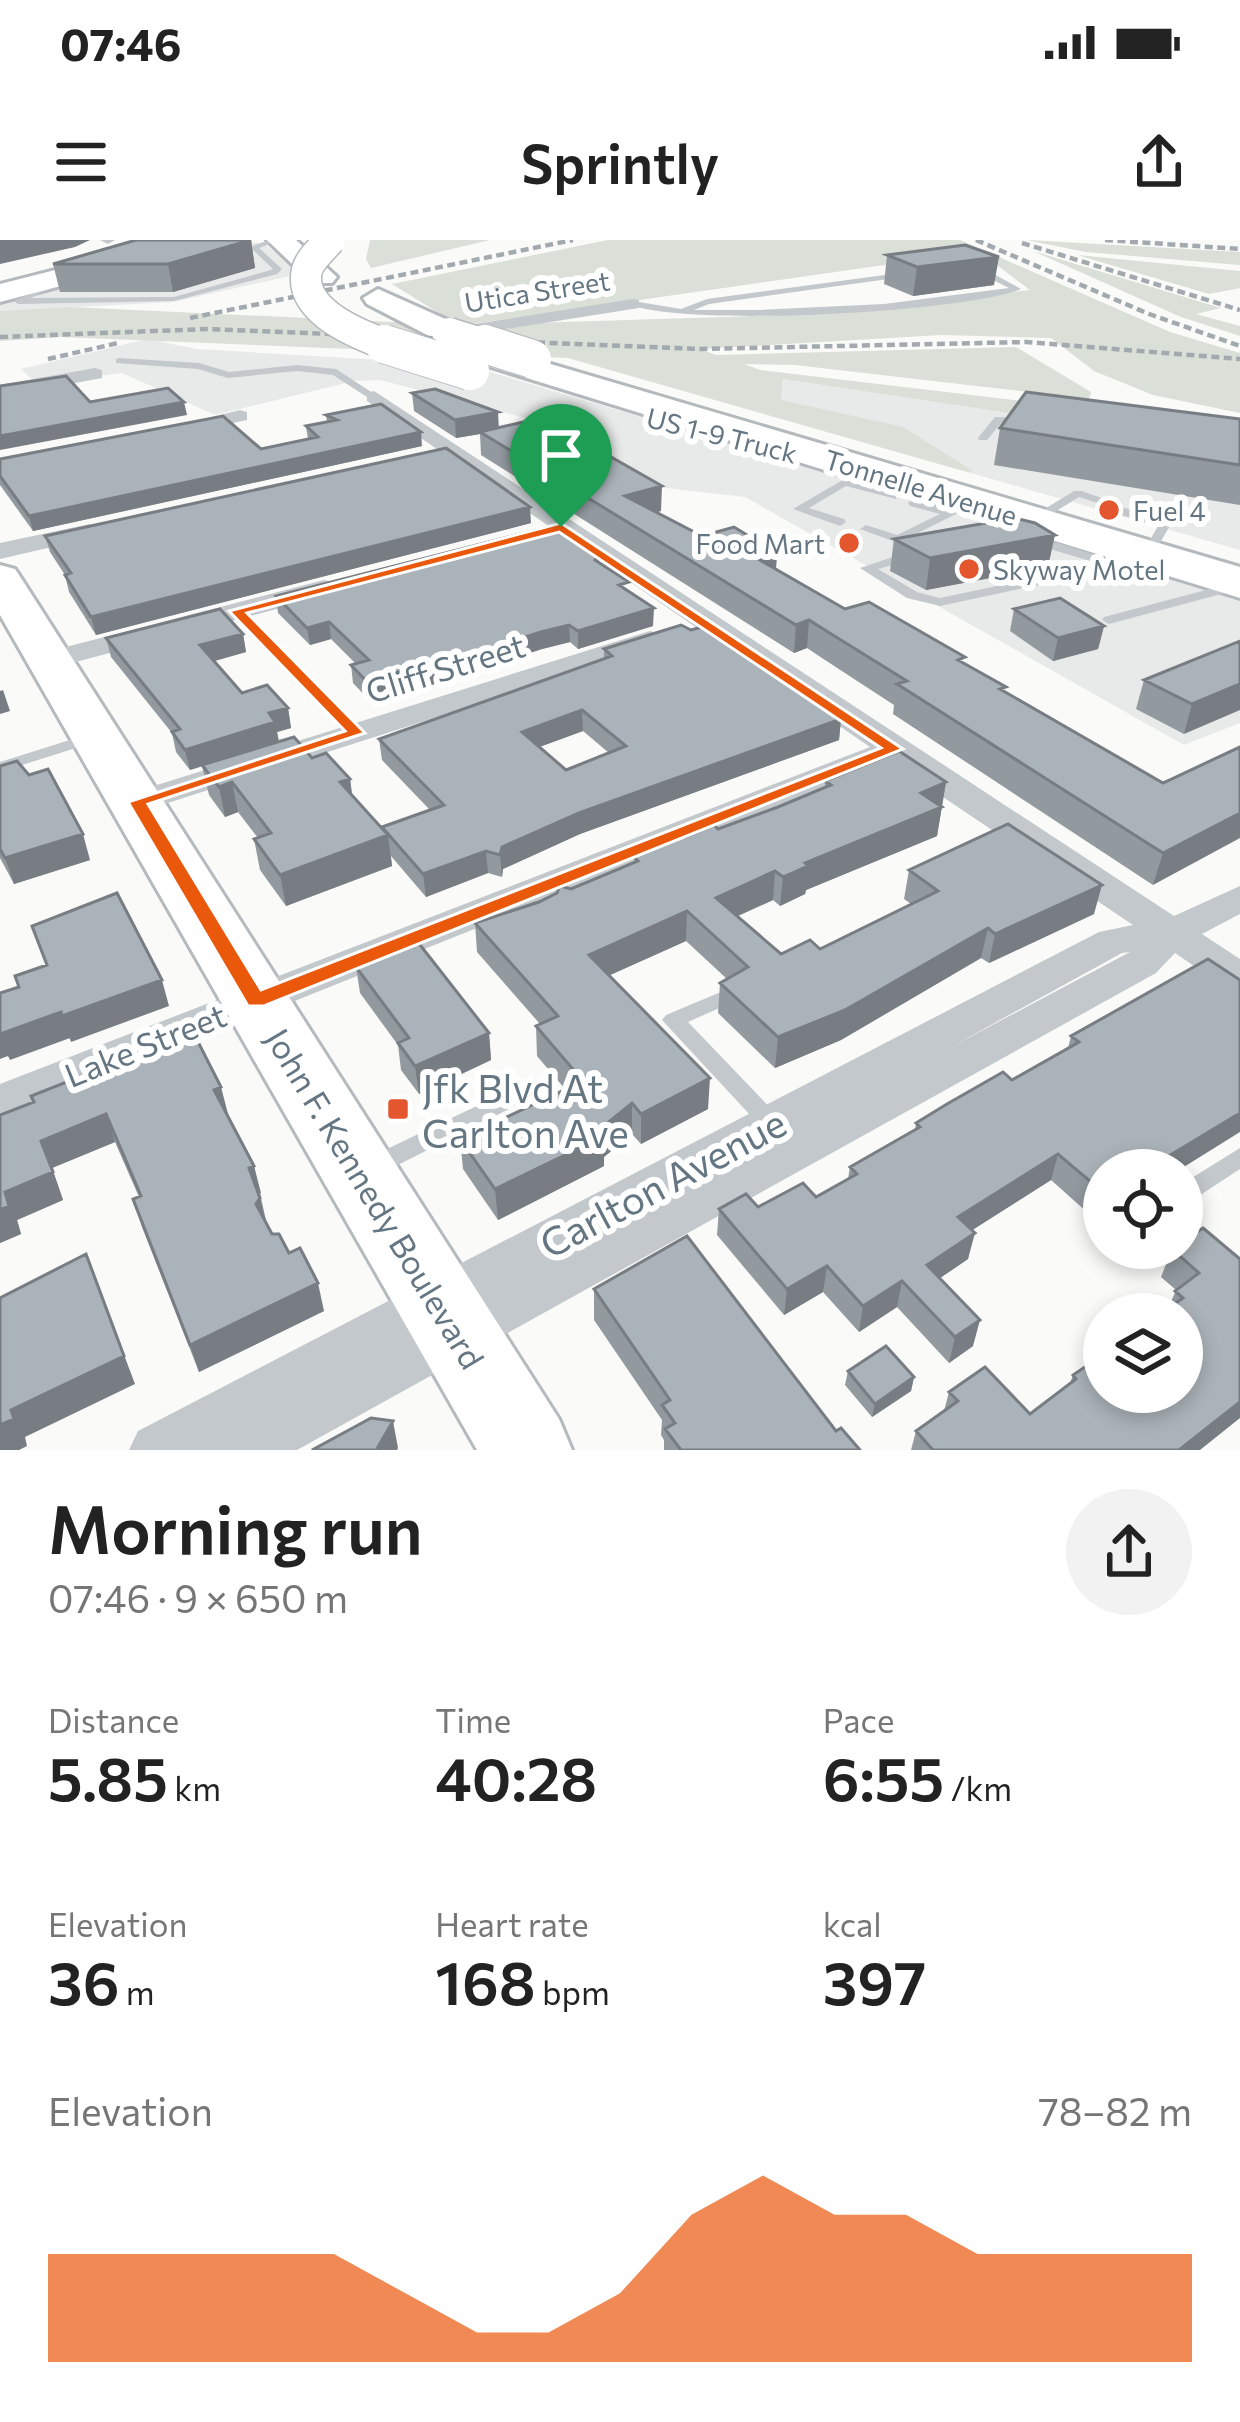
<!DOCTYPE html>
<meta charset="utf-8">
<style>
:root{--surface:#fff;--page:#f2f2f2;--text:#222;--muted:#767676;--accent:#ea580c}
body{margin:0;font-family:Commissioner,sans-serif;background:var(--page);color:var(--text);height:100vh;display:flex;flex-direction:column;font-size:45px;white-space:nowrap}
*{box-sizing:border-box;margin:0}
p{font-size:39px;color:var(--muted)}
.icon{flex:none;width:66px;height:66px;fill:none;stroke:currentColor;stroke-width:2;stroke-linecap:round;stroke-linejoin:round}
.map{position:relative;height:1210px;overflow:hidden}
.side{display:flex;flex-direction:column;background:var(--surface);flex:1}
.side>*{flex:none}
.fabs{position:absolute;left:1083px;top:909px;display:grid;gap:24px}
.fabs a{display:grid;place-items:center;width:120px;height:120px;border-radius:50%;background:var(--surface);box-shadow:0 6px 18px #0003;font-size:60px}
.pin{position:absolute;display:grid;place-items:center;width:102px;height:102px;color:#fff;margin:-123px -51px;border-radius:50% 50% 50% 0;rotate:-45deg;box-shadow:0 0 12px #0007}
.pin .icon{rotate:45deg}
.round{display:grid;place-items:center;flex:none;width:126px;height:126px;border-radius:63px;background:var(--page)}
.overview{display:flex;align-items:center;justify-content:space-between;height:204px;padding:0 48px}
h1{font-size:66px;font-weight:600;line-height:90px}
.stats{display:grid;grid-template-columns:repeat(3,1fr);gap:18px;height:204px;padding:12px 48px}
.stats div{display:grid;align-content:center}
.stats b{font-size:60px;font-weight:600}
.stats small{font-size:33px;font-weight:400}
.stats p{font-size:33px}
.chart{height:336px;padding:24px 48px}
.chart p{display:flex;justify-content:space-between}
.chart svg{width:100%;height:216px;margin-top:12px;fill:var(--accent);opacity:.7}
.status{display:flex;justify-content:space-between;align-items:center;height:84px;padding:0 60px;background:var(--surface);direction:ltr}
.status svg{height:33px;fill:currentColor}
header{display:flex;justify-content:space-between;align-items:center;height:156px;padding:0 48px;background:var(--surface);font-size:54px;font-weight:600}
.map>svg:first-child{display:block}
.built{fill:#e8e9e9}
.green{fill:#dadfd7;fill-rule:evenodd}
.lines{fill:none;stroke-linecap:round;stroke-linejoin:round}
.primary-casing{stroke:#b5babe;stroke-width:6}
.highway-casing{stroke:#b4b9bd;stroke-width:6}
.lane{fill:#c3c8cc;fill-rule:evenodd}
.street{fill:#c3c8cc;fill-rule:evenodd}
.primary{fill:#fff;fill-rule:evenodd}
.highway{fill:#fff;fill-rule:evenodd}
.rail{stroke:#a2aab0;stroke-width:4.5;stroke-dasharray:8 4.5;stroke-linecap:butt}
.highway-bridge-far1-casing{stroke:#b4b9bd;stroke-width:33;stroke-linecap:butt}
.highway-bridge-casing{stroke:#b4b9bd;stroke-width:40;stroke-linecap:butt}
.highway-bridge-far1{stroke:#fff;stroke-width:30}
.highway-bridge{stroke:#fff;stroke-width:38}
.wall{fill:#929a9f;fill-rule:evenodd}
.shaded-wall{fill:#777d82}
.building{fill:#aab3b9;stroke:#777d82;stroke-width:3;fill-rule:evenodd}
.route{fill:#ea580c;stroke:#fff;stroke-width:3;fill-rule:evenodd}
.poi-dot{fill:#e4572e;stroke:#fff;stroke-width:4.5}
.labels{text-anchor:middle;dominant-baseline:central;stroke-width:12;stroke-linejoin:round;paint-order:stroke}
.far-street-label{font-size:27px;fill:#657683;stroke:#fff}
.far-poi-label{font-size:27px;fill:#657683;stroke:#fff;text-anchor:start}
.street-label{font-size:33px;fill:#657683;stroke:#fff}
.near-poi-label{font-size:39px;fill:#657683;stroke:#fff;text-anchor:start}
.near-street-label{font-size:39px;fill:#657683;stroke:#fff}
</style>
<div class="status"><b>07:46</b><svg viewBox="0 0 49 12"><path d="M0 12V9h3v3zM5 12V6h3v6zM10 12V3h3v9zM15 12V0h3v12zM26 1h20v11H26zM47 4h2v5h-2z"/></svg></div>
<header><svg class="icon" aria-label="menu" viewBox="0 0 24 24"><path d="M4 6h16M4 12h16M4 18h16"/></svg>Sprintly<svg class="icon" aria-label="share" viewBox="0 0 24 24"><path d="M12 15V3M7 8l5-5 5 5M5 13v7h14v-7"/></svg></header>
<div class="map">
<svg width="1240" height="1210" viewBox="0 0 1240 1210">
<rect width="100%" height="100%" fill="#fafaf8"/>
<path class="built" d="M214,2l49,1 31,24 -4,9 -117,26 -173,9v-15z
M147,99l50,10 270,16 773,231v127l-56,22 -439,-248 -79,-9 -130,-53 21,-7 -16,-6 -161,-42 -26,1 -139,34 -93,-42 -85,11 -16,-15z
M783,139l457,69v102l-273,-78 3,-1 -189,-71z"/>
<path class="green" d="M370,0h120l-119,28 -5,-9z
M608,0h352l210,92 70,21v60l-87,-18 -59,-24 -43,-33 -110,-3 -241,14 16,6 300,-8 75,45 -2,7 -294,-34 -51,-1 16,6 331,39 149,39 -457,-69 -2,21 122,27 70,44 -6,1 -399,-114 -507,-21 -61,4v-30l70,-4 388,18 -66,-41zM968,13l21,6 41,31 -245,25 -321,10z
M1026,0l214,12v13l-154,-13z
M1033,11l188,57 -25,6 44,12v10l-59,-19z
M1077,15l163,16v17l-31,6z"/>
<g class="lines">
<defs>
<path id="primary" d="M0,325l15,4 6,9 538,841 13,31h-95l-477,-835z"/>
<path id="highway" d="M267,0h29l41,37 -5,6h-20z
M142,8l10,2 4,6 -4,6 -152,40v-18z
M378,49l83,37 4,7 -16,10 -12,-3 -70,-36 -4,-6z
M493,107l747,220v31l-759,-234 -5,-7 5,-7z"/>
</defs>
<use href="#primary" class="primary-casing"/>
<use href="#highway" class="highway-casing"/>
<path class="lane" d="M269,0h11l-21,8 23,21 -5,5 -103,27 -156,3 -4,-3 33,-16 3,4 -20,9 144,-1 97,-27 2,-1 -23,-22z
M973,26h6l42,23c-57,23 -337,39 -392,15l4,-3 48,8 26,-10 200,-27 3,4 -201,28 -15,6h64l126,-6 125,-16 -36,-18z
M119,118l80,5 30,9 68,-7 39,4 43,28 -9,2 -37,-24 -36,-4 -69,7 -30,-9 -82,-6v-4z
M995,177l32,1 5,3 -5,3 -25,-2 -15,18h-8l-1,-2z
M865,227l6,3 -16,11 41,12v6l-50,-13 -37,22 35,11 2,3 -6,4 -47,-17z
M1074,251h8l25,9 -6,4 -22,-7 -31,19 -10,-3z
M914,259l35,10 23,-10 6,4 -80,40 -38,-14 6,-4 31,10 43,-21 -30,-8 -2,-3z
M1125,268l44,13 2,3 -14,24 -10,-3 11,-19 -37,-11v-6z
M1051,301l73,23 -7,4 -177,38 -33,-8 -47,-30 48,-16h10v6l-40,11 39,23 23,6 160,-34 -50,-15h-19l-6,-4 6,-4z
M1240,341v8l-131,35 -7,-4 2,-3z
M237,367l5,1 120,122 2,3 -2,3h-12l-118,-122v-6z
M92,493l8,5 -2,3 -98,31v-10z
M728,749l7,2 3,5 -3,5 -47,21 92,96 3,6 -3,6 -8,3 -8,-3 -102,-110 4,-5z
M535,838l8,2 3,6 -3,6 -165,83 -8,2 -8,-2 -4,-7 4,-7z
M1240,908v21l-58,38v-23z"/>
<path class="street" d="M100,0h15l-7,4z
M633,59l6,1v8l-190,30 -9,-5 9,-5z
M95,128l7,2v8l-102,19v-12z
M374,151l800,525 66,-30v28l-38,20 38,25v33l-14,-4 -51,-35 -19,20 -859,477h-168l9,-19 961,-499 34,-7 -242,-163 -891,357v-35l870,-337 -503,-346v-8zM1130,712l-2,1 -179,95 173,-95z
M240,170l7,2v8l-67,14 -11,-6z
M577,177l7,2v8l-77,18 -11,-6z
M90,284l12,7 -3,5 -99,23v-16z
M324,340l10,2 3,6 -3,6 -285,75 -15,-9 5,-6z
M650,391l10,3 4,6 -4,6 -511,163h-24l-5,-7 5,-7z"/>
<use href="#primary" class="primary"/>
<use href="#highway" class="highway"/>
<path class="rail" d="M976,0l173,74 91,32
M1105,0l135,9
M1022,3l218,67
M190,78l383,-78
M0,97l206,-8 494,20 327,-7 213,17
M48,119l70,-16"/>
<defs>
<path id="highway-bridge-far1" d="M330,0c-8,9 -20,19 -23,30 -10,42 55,66 85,77
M449,93l45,14"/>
<path id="highway-bridge" d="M384,104l86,27
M485,104l47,15"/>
</defs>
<use href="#highway-bridge-far1" class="highway-bridge-far1-casing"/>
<use href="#highway-bridge" class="highway-bridge-casing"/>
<use href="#highway-bridge-far1" class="highway-bridge-far1"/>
<use href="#highway-bridge" class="highway-bridge"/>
</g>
<path class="wall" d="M251,0l4,28 -82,24h-113l-7,-28z
M887,15l107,30 -81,11 -29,-12z
M412,153l86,19v16l163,83 -4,1 45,24 75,17 -1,16 69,40 119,54 41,29 158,91 77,-36 -87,138 -260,-171 1,-9 -69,-45 -18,-12 -13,5 -313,-198 -1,-21 -24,4 -42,-27z
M326,175l96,31 -389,85 -33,-46v-26l261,-10 47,-10 -2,-13 21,-4z
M1240,179v86l-246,-40 6,-37z
M531,283l-435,112 -27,-43 -4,-17 -15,-23 -5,-16z
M894,299l154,28 -122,23 -36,-19z
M599,314l1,8 53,64 -75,23 -8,-7 -28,7 -169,55 -20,-21 -2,-18 5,-1 -25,-25 -21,6 -32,-32 -2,-17z
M1014,369l90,17 -6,23 -45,12 -43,-30z
M243,394l3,18 -32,9 28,32 46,15 3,20 -14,4 2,10 71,37 2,16 30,33 48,-18 -48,-50 -3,-21 225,-80v-10l237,70 -2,21 -259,94 -77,35 -1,8 -14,-4 -62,24 -35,-41 1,10 -106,40 -26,-36 -6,-31 4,-1 -20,-26 -13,5 -16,-22 -7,-29 -12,4 -14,-18 -4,-19 -61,-76 -5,-19zM583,491l26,22 -43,17 -27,-23z
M1240,401l-56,93 -48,-25 8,-29z
M0,526l90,94 -76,24 -14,-26z
M825,541l121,1 -9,54 -131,54 -1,4 -25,12 -7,-6 -36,16 44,38 39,-5 91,-45 -7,-5 5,-29 185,44 -105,49 -8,-5 -140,82 -66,28 -57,-55 2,-30 7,-4 -41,-38 -76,34 98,134 -67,35 -9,-10 -28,23v9l-106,54 -35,-51 -3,-30 105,-50 -28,-33 -1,-30 4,-2 -63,-72 -2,-29 96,-34 63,-26v-6l51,-20 33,-8 60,-22 47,-19z
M1208,719l-104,211v48l-6,4 -47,-42 -79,50 -4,29 -28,19 33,68 -24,17 -52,-56 -38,25 -36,-40 -39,23 -67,-80 2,-26 39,-2 58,-10 32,-18 2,-12 65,-37 1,-7 96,-43 56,-32 3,-12z
M356,727l133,66 2,27 -72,34 -18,-24 -3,-25 -38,-52z
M228,874l-1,1 27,51 13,59 57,86 -125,61 -57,-145 -9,-28 6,-2 -24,-55 -63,26 11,32 -46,20 4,14 -21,9v-128z
M1203,988l-3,222h-289l5,-19 28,-20 5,-19 81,22 40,-31 3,-8 95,-66 8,-19 -15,-13 11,-28z
M594,1049l242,142 24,19h-196v-10l-3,-5 1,-15 -68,-100z
M848,1131l66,6 -3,14 -39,26 -27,-32z"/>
<path class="shaded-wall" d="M0,0h90l-15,7 -75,17z
M251,0l4,28 -82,24 -5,-28z
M999,17l-5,28 -81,11 4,-29z
M184,162l3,13 -187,35v-14z
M498,172l1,18 -19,2v2l-24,4 -1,-18z
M421,192l1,14 -389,85 -4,-15z
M662,246l-1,25 -36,10v-25z
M530,267l1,16 -435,112 -5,-18z
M1055,295l-7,32 -122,23 4,-32z
M777,313l-2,27 -17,-21z
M654,368l-1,18 -75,23v-18z
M809,380l-2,28 -13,5 2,-28z
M329,382l2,17 -21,6 -3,-17z
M569,385l1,17 -28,7 -169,55 -2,-18 170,-54z
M1104,386l-6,23 -45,12 5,-23z
M243,394l3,18 -42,12 -4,-19z
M1240,444v26l-56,24 8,-30z
M3,450l7,21 -10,3v-23z
M288,468l3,20 -14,4 2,10 -89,28 -5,-20 84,-37z
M582,470l1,21 -60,22 -1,-21z
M841,479l-2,21 -259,94 -77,35 -1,8 -2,-22 2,-8 77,-34z
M350,539l4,30 -14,-27z
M232,542l6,30 -13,5 -6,-30z
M946,542l-9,54 -131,54 -1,4 -25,12 3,-29 138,-84z
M1240,573v25l-87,47 10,-32z
M83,594l7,26 -76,24 -9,-26z
M388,595l4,31 -106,40 -6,-31z
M486,611l2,22 -62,24 -3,-23z
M775,631l-2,29 -59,27 2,-29z
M1102,645l-8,29 -105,49 6,-29z
M687,671l-1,30 -96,43 -1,-29z
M988,688l-7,30 -140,82 -66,28 3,-31z
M162,740l7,26 -98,36 -9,-26z
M61,772l9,26 -60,22 -2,-4 -8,3v-25z
M489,793l2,27 -72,34 -4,-28z
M710,838l-2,31 -67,35v-30z
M221,847l7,27 -7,3 -7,-27z
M632,863v31l-28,23v9l-106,54 -3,-31 104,-59z
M1240,873v19l-61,38h-17l5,-13z
M106,874l9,28 -63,26 11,32 -46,20 4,14 -21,9v-33l5,-18 36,-51z
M1058,914l-7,26 -99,63 6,-26z
M254,926l7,27 -5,2 -7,-27z
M260,958l7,28 -11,-22z
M975,993l-7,26 -47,32 6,-26z
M86,1014l49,130 -110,53 2,9 -8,4h-19v-25l11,-15z
M827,1026l-4,26 -39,23 3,-26z
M902,1041l-5,26 -38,25 4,-26z
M318,1043l6,28 -125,61 -9,-27z
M980,1080l-7,26 -24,17 6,-26z
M914,1137l-3,14 -39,26 3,-13z
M1240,1162v16l-40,32h-21z
M393,1181l5,27 -1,2h-18l-1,-3z"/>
<path class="building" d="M136,0h115l-83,24h-115z
M965,5l34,12 -82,10 -30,-12z
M66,136l24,26 78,-14 16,14 -184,34v-50z
M435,149l63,23 -43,8 -43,-27z
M1026,152l214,27v46l-240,-37z
M381,164l40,28 -392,84 -29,-40v-17l223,-43 38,33 57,-12 -12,-11 31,-6 -11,-5z
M536,179l40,18 86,49 -37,10 77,40 32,-9 43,26 -19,6 87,50 24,-7 96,55 -7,3 48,27 -6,2 163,94 77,-36v66l-77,40 -266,-169 10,-3 -79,-49 -19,-12 -13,5 -316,-193z
M446,208l84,59 -439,110 -26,-42 6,-2 -26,-37z
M1015,278l20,5 20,12 -125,23 -36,-19z
M556,285l43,29 -4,6 34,22 -10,3 35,23 -76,23 -9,-6 -28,7 -170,54 -20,-21 18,-5 -40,-38 -22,6 -31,-32z
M1060,358l44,28 -46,12 -44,-29z
M220,369l23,25 -43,11 42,48 25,-8 21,23 -19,5 6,9 -90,28 -13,-18 8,-3 -74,-91z
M681,385l10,5 11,-3 139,92 -262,94 -77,34 -2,8 -14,-4 -63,23 -41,-47 62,-22 -65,-66 233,-83 -8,-7zM582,470l44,36 -60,24 -44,-38z
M1240,401v43l-48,20 -48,-24z
M294,497l18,21 14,-5 24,26 -10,3 48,53 -108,40 -26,-36 17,-6 -39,-51 -13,5 -17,-22z
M899,511l47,31 -25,11 21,14 -137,56 3,3 -25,11 -8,-6 -59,27 65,56 29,-14 10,9 118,-58 -29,-21 99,-46 94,61 -107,49 -7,-6 -143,82 -67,27 -58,-54 28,-16 -61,-56 -98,44 121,123 -69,36 -9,-11 -33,27 5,6 -109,53 -35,-50 123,-58 -47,-55 22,-10 -83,-93 64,-21 18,-9 3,-7 11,3 67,-28 -4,-4 47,-24 4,4 29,-12 4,4 60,-22 53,-22 -6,-4z
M17,521l12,14 19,-6 35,65 -78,24 -5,-9v-83z
M117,653l45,87 -100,36 -1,-4 -61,22v-41l19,-6 -4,-11 32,-11 -15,-39z
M417,701l72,92 -74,33 -17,-23 11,-5 -53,-71z
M1208,719l32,21v133l-73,44 7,5 -12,8h-58v23l-46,-39 -100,63 17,16 -48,32 53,55 -25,17 -53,-56 -39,25 -36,-40 -40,23 -68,-80 27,-15 12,13 45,-24 13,14 41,-23 -7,-7 70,-40 -4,-4 31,-19 56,-32 9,8 67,-38 -8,-6z
M193,792l28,55 -7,3 40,76 -5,2 11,30 -4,6 16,30h7l10,19 11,-5 18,35 -128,62 -57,-146 8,-3 -35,-82 -65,27 12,31 -48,20 4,14 -9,4v-95l34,-13 -3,-6z
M1203,988l37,31v143l-61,48h-246l-17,-19 42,-30 -9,-9 36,-25 45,47 46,-35 -3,-4 31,-21v38h78v-78h-22l23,-16 -8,-7 24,-18 -27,-24 10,-1v-6z
M687,996l149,195 5,-3 19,22h-179l-16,-21 10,-6 -13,-18 8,-5 -76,-111z
M86,1014l38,102 -113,54 3,9 -14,6v-127z
M886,1106l28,31 -39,27 -27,-33z
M371,1178l22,3 -15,26 12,3h-78z"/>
<path class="route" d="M561,283l342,226 -639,257h-16l-120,-204 217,-71 -116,-120zM559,292l322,216 -620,242 -113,-186 217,-71 -118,-120z"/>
<g class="poi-dot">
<circle cx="1109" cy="270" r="12"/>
<circle cx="849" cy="303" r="12"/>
<circle cx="969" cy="329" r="12"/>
<rect x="386" y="857" width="24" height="24" rx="6"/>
</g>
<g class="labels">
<g class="far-street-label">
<text transform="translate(537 51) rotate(-9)">Utica Street</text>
<text transform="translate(722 195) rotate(14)">US 1-9 Truck</text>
<text transform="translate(921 247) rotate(17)">Tonnelle Avenue</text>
</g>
<g class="far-poi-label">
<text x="1133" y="270">Fuel 4</text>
<text x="825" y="303" text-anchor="end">Food Mart</text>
<text x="993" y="329">Skyway Motel</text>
</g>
<g class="street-label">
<text transform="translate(445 427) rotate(-17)">Cliff Street</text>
<text transform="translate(145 804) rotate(-22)">Lake Street</text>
<text transform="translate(376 958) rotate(59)">John F. Kennedy Boulevard</text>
</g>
<g class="near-poi-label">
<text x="422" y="847">Jfk Blvd At<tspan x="422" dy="45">Carlton Ave</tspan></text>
</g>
<g class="near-street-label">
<text transform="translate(662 942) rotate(-28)">Carlton Avenue</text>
</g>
</g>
</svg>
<div class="fabs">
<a><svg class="icon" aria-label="locate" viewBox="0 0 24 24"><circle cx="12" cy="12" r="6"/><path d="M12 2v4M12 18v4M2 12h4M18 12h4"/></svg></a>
<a><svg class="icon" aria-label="layers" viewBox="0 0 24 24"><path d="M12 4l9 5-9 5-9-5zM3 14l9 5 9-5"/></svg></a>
</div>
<div class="pin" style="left:561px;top:287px;background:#1e9e55"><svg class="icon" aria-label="arrive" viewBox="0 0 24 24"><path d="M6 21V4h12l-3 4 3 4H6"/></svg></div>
</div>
<section class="side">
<div class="overview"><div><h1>Morning run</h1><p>07:46 · 9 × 650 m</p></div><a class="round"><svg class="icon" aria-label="share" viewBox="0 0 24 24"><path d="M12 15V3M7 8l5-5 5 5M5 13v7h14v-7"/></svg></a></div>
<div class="stats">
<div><p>Distance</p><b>5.85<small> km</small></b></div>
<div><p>Time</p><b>40:28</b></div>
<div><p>Pace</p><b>6:55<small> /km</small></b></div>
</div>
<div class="stats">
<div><p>Elevation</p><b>36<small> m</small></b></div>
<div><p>Heart rate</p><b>168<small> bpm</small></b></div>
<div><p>kcal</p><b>397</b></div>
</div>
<div class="chart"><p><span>Elevation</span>78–82 m</p>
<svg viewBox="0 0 160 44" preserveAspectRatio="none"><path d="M0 44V22L10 22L20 22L30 22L40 22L50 30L60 38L70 38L80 30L90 14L100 6L110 14L120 14L130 22L140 22L150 22L160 22V44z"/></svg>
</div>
</section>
